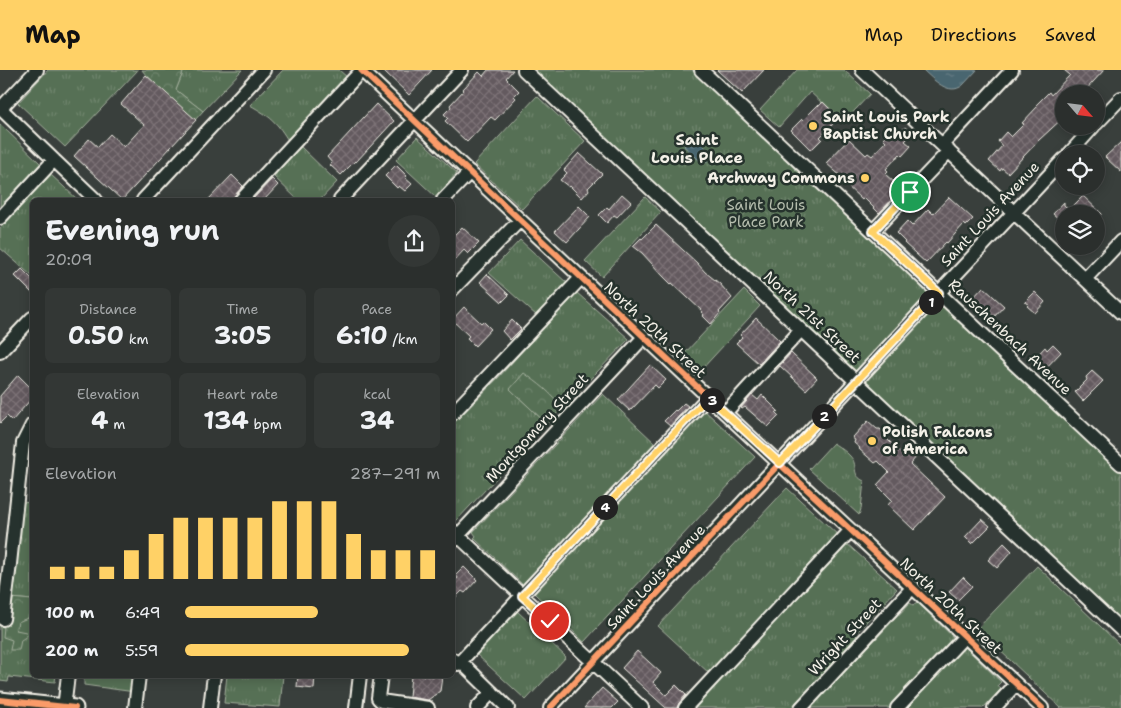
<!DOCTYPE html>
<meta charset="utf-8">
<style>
:root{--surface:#2b2f2d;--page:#333735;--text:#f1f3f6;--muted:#a6a9aa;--line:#474a49;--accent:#ffd166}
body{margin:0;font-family:"Shantell Sans",sans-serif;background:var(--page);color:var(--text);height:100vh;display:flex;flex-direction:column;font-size:19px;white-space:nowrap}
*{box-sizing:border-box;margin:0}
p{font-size:16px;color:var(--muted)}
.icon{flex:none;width:28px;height:28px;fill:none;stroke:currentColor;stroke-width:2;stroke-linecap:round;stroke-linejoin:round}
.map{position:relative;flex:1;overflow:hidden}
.panel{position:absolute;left:30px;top:128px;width:425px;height:480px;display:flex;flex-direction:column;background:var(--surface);border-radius:8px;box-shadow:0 2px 12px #0003,0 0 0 1px var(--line)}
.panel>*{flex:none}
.needle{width:32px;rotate:118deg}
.controls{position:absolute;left:1055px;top:15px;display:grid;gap:10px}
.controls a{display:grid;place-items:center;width:50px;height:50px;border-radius:50%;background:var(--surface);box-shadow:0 2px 12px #0003,0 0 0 1px var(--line);font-size:25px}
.pin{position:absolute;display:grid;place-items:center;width:42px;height:42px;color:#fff;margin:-21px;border:2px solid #fff;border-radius:50%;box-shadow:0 1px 5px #0007}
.km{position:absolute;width:25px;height:25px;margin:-12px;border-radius:50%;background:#222;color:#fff;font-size:14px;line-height:25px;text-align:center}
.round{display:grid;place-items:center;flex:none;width:52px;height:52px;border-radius:26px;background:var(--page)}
.head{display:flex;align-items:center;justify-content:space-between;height:85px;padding:0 15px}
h1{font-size:28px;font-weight:700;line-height:38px}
.stats{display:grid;grid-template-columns:repeat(3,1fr);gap:8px;height:85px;padding:5px 15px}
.stats div{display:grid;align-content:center;border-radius:8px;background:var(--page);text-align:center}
.stats b{font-size:25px;font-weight:700}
.stats small{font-size:14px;font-weight:400}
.stats p{font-size:14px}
.chart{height:140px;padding:10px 15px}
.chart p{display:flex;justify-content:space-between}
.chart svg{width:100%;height:90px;margin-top:5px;stroke:var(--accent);stroke-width:6}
ul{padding:0 15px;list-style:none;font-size:16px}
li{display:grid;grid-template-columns:80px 60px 1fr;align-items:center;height:38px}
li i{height:12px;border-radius:6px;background:var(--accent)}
header{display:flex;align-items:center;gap:30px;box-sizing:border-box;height:70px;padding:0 25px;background:var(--accent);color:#111}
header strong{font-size:24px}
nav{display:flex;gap:28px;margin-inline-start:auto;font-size:18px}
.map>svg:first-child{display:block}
.grass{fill:url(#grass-tufts);stroke:#a5b09e}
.forest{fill:url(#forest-crowns);stroke:#a5b09e}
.water{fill:url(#water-ripples);stroke:#8e9ea0}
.building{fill:url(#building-cross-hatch);stroke:#f4f1e8}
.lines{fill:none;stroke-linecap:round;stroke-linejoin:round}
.minor-casing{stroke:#f4f1e8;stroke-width:16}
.major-casing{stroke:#f4f1e8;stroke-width:19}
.minor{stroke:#26332d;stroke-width:12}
.major{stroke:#26332d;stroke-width:15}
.cycleway-casing{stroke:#26332d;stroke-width:9}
.cycleway{stroke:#fa9b69;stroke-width:6}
.route-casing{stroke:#fff;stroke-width:10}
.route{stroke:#ffd166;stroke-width:6}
.poi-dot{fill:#ffd166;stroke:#26332d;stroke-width:2}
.labels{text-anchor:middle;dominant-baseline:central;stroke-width:5;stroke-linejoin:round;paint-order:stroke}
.poi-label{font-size:15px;font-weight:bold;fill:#f4f1e8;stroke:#26332d;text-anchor:start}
.park-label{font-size:15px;fill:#b5bdad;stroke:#26332d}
.street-label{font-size:15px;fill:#f4f1e8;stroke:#26332d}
.neighbourhood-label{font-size:16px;font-weight:bold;fill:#f4f1e8;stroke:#26332d}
</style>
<header>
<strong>Map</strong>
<nav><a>Map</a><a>Directions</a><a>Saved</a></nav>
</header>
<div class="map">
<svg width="1121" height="638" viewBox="0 0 1121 638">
<defs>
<pattern id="grass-tufts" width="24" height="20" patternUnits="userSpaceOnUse" patternTransform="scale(1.25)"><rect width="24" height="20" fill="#567055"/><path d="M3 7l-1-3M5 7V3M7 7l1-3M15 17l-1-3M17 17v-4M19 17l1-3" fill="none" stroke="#6f856d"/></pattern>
<pattern id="forest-crowns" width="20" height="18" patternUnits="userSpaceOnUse" patternTransform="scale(1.25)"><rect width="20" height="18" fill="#567055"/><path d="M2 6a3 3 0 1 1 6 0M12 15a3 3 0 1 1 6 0" fill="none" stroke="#6f856d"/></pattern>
<pattern id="water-ripples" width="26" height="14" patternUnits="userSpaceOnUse" patternTransform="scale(1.25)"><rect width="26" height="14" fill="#4a6670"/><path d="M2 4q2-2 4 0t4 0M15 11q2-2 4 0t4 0" fill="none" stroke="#657c84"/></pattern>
<pattern id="building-cross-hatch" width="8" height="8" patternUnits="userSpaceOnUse" patternTransform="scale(1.25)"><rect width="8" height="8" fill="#645a5f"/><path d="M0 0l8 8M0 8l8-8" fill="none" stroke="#7b7276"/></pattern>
</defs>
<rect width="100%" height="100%" fill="#393f3c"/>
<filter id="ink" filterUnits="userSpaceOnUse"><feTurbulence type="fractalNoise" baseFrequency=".02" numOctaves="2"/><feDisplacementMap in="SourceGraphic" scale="10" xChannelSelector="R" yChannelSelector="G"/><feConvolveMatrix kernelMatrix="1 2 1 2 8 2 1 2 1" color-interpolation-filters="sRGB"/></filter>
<g filter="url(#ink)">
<path class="grass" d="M48,0h90l-73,77 -47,-44z
M184,0h58l-39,41 -27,-21z
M283,0h56l9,8 -59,64c-12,-20 -18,-25 -39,-37z
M532,0h160l413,387 16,15v150z
M797,0h47l26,24 -26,28 -21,-20 -1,1 -12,-11 -31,35 -19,-17z
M537,26l48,45 -63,68 -48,-45z
M0,54l42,41 -42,44z
M417,67l40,36 -21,24 -40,-37z
M300,76l37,36 -17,18h-22l-26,-25z
M50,104l28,26h-46v76l-32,-28v-20z
M645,127l16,15 -59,65 -17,-16z
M520,170l47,43 -30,33 -48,-43z
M744,220l16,16 -59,64 -17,-16z
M576,222l53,47 -67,69 -6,-9 -46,-10 37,35 -91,97 -4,-4v-92l46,-47z
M603,324l54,51 -133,141 -50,-48 2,-2 -3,-4z
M703,339l52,48 -171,185 -50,-49z
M833,373c6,4 16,10 20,17 4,8 -1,15 11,21l-3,28 -2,6 -50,-46z
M787,418l52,48 -129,138 -52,-48z
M21,432l11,1v97l-21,-2z
M844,471l53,48 -42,45 3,3 -67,71h-101z
M1037,496l84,80v62h-60l-84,-79z
M917,532l38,37 -65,69h-80l100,-105 3,2z
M516,540l50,47 -40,43 -50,-46z
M30,547h2v58h24l-1,7 -46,-5 -1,5 -8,-1v-55l16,4 2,-9z
M962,574l39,38 -3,3 3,4 -18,19h-78z
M84,605h53l-2,17 -51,-7z
M227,605h56l-3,32 -56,-4z"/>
<path class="forest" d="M142,0h42l-8,20 27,21 -8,9 -49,-45z
M524,303c14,10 28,20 38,35l-15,16 -37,-35z
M11,528l21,2v17h-2l-12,5 -2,8 10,2 1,4 -6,4 -2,10h-9l2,-10 -9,-3 1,-10 -4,-1v-4z"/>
<path class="water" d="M923,0h54c-5,5 -9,10 -14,15 -14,12 -30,-6 -40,-15z
M686,66h4l2,1 2,-1 15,15 -1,1 2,4 -2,5h-4l-3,-1 -1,1 -16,-15 2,-1 -3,-4z"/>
<path class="building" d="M383,0h49l-23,25z
M488,0h25l-7,8 13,13 -5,5 2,2 -21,22 -4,-3 -24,25 -22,-21 3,-3 -4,-4 7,-7 -1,-2 14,-15 -1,-1 16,-17 4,4z
M717,0h47l-22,23z
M1064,0h40l-22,24h-18v23l-25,23 -31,33 -6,-5 -2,3 -11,-10 13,-15 -4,-5 8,-9 5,5 13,-13 -2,-1 15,-16 -1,-2 13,-13 2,3 19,-20z
M146,5l50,45 -74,80 -48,-44 15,-17 9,8 12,-13 14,13 20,-22 -23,-21z
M823,32l14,14 -4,4 2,2 -15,15 2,2 -11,11 -20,-20 11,-11 1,1 15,-15 1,1z
M376,34l18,17 -38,41 -1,-1 -14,14 -11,-10 2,-2 -5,-6z
M905,57l7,7 -7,7 6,5 -9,10 -2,-2 -14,15 2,2 -3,3 17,15 -23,24 -15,-15 -2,2 -20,-19 2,-2 -18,-16 23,-24 17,16 2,-2 4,3 14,-15 -3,-3 9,-9 6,6z
M1121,72v30l-16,-15z
M579,83l23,21 -14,14 1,2 -7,8 -12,-12 -1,1 -9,-7 7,-7 -3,-3z
M396,95l11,11 -2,2 7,6 -7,7 -6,-5 -2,2 -12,-12z
M232,105l11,11 -8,9 -2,5h-25z
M272,109l6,6 -14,15h-12z
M622,124l9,8 -14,15 -3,-2 -7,8 -8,-8 8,-8 2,2z
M1083,126l19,18h-38v9l-11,-9 11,-12v3l5,5z
M949,127l24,22 -7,7 -2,-2 -17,19 -1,-1 -20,21 -22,-20 1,-1 -9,-9 11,-12 5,5 16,-17 5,5z
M579,136l11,11 -23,25 -12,-11z
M656,155l41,38 8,9 15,12 12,14 -13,14 1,1 -9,11 -8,-8 1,-1 -3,-3 1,-1 -30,-28 -1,1 -8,-8 -21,-23 -9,-7 8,-8 1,1z
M462,157l17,16 -11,11 -4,-4 -12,13v-26z
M22,199l10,10v14l-17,-17z
M487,204l22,21 -7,7 -22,-20z
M983,217l21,19 -10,11 -3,-3 -4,4 -6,-5v-3l-8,-8v-4z
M1035,222l10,10 -10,11 -8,-7 2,-2 -4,-2z
M464,237l17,16 2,-2 8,8 -16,17 -8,-8 2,-2 -17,-16z
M756,248l24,23 -21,23 -23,-21 6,-6 -2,-2z
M512,250l9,9 -11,11 -8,-9z
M1053,274l8,8 -18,19 -11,-10 13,-14 2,3z
M791,283l26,25 -11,12 -26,-24 -6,7v-1z
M650,295l16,15 -8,8 -3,-3 -25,26 -12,-11z
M1092,301l11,10 -20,20 -8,-9 12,-12 -1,-3z
M18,305l14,14v9l-20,23 -5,-5 -7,7v-27z
M752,325l6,5 4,-5 16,16 -2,2 3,3 -11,11 -23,-20 -3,2 -1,-1z
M684,333l4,3 -18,20 -6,-5 11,-11 1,1z
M868,351l9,8h3l5,4 -1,3 17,17 8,-8 10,9 -9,10 35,33 -31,33 -26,-25 4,-5 -15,-15 12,-13 -11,-11 -3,2 -16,-14 1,-1 -6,-5 1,-3 -3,-2z
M982,449l8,7 -18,18 -7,-7z
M1004,473l8,8 -15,17 -9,-8z
M464,497l13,13 -12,13 -3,-2 -10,10v-17l6,-6 -2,-3z
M963,507l9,9 -14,14 -9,-8z
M637,581l24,22 -8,9 13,13 10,-10 10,10 -7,8 -2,5h-11l-44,-40z
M298,605h17l-1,14 -17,-2z
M411,605l31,2 -2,14 -12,9 -19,-3z
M602,618l16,14 -6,6h-28z"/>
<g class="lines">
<defs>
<path id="minor" d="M361,0l364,343 317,295
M524,0l597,560
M701,0l420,394
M862,0l259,243
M0,38l54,52 42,40
M0,39l37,-39
M1096,54l25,-26
M942,75l70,-75
M1069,84l25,-28
M143,130l121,-130
M241,130l121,-130
M340,130l122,-130
M443,130l27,-28
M0,148l54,-58
M873,161l76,-80
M1085,209l36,-38
M452,220l68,-70
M0,282l32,-34
M725,343l76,-83
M452,344l129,-136
M452,460l190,178
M452,472l192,-205
M3,549l7,-55 13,-121 9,-18
M452,589l6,5 250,-267
M460,591l48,47
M381,605l-3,23 3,3 47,7
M64,638l4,-33
M135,638l4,-33
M210,638l4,-33
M356,638l4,-33
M477,638l15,-16
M550,638l514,-549
M685,638l166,-178
M801,638l112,-121
M897,638l68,-72
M994,638l22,-24"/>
<path id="major" d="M0,630l75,8"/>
</defs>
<use href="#minor" class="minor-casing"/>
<use href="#major" class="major-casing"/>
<use href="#minor" class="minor"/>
<use href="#major" class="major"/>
<defs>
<path id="cycleway" d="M361,0l364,343 317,295
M0,630l75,8
M550,638l230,-245"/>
</defs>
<use href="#cycleway" class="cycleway-casing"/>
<use href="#cycleway" class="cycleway"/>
</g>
</g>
<g class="lines" filter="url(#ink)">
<defs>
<path id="route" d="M550,551l-28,-25 186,-199 72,66 159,-170 -66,-62 37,-39"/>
</defs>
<use href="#route" class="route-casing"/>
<use href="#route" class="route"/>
</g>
<g class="poi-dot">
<circle cx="813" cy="56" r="5"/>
<circle cx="865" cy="108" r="5"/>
<circle cx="872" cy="371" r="5"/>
</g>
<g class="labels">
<g class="poi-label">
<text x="823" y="47">Saint Louis Park<tspan x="823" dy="17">Baptist Church</tspan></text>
<text x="855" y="108" text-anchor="end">Archway Commons</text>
<text x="882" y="362">Polish Falcons<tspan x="882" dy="17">of America</tspan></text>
</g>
<g class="park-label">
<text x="766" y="135">Saint Louis<tspan x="766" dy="17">Place Park</tspan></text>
</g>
<g class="street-label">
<text transform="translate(990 144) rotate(-47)">Saint Louis Avenue</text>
<text transform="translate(812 247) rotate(43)">North 21st Street</text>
<text transform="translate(655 260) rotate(43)">North 20th Street</text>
<text transform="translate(1010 267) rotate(43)">Rauschenbach Avenue</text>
<text transform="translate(537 358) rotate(-47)">Montgomery Street</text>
<text transform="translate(656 507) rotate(-47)">Saint Louis Avenue</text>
<text transform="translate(951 536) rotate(43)">North 20th Street</text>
<text transform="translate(845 567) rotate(-47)">Wright Street</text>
</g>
<g class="neighbourhood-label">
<text x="697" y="69">Saint<tspan x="697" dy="18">Louis Place</tspan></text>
</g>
</g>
</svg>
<div class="controls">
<a><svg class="needle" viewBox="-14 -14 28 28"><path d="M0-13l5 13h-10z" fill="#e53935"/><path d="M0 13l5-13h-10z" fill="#a6a9aa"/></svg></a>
<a><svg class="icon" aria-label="locate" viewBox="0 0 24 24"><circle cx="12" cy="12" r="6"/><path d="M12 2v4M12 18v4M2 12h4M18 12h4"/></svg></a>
<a><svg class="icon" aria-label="layers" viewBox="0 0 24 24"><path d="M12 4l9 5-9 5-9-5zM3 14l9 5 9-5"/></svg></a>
</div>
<div class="pin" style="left:910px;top:122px;background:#1e9e55"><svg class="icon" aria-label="arrive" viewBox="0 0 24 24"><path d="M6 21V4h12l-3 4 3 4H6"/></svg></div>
<div class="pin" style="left:550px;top:551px;background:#d93025"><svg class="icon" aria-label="check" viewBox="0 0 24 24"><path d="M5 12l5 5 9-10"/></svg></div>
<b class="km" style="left:931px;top:232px">1</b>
<b class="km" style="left:824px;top:346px">2</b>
<b class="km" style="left:712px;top:330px">3</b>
<b class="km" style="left:605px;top:437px">4</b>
<section class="panel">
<div class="head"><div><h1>Evening run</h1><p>20:09</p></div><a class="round"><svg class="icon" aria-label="share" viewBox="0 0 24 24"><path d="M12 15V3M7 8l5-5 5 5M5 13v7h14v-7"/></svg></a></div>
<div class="stats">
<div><p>Distance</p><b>0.50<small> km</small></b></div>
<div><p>Time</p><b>3:05</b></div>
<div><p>Pace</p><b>6:10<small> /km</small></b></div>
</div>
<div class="stats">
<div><p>Elevation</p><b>4<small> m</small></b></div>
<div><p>Heart rate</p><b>134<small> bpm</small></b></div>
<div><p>kcal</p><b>34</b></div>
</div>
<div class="chart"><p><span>Elevation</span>287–291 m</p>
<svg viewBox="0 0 160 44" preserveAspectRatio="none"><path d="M5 44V38M15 44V38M25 44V38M35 44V30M45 44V22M55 44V14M65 44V14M75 44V14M85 44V14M95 44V6M105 44V6M115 44V6M125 44V22M135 44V30M145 44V30M155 44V30"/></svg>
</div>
<ul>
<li><b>100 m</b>6:49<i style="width:52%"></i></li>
<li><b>200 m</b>5:59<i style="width:88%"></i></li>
</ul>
</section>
</div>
